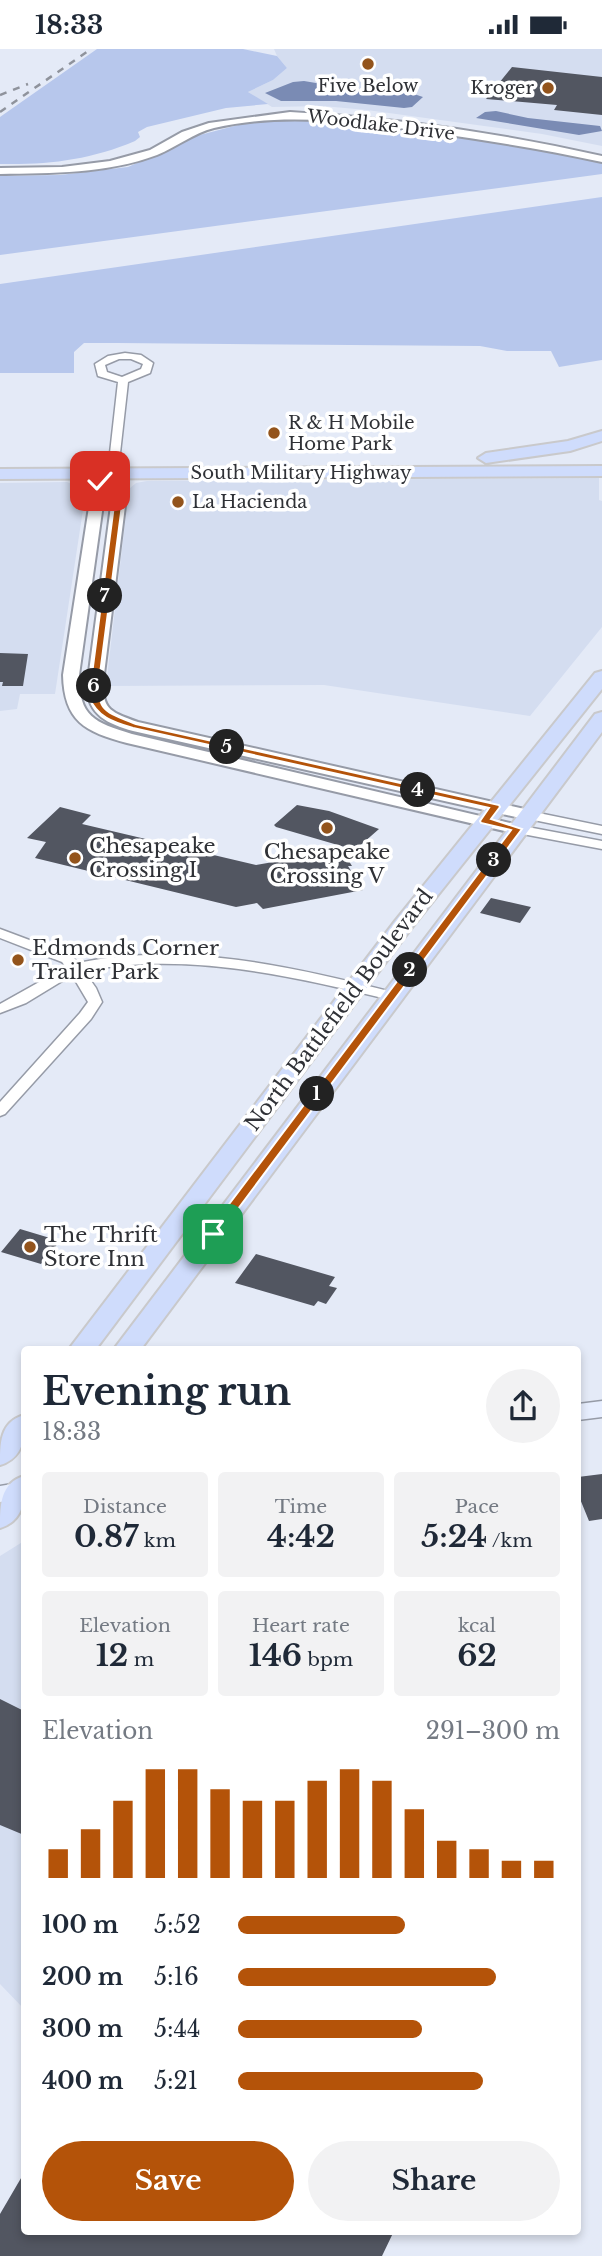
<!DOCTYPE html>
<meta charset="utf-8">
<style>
:root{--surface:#fff;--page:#f2f2f3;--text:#1f2937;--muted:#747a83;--accent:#b45309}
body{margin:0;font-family:"Libre Baskerville",serif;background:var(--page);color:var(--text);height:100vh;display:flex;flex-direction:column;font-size:26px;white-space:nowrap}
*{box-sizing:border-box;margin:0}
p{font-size:23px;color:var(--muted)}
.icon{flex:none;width:38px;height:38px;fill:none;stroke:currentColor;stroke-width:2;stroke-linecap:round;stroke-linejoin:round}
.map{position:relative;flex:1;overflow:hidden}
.panel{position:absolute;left:21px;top:1297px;width:560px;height:889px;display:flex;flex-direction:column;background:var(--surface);border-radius:7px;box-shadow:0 4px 10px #0003}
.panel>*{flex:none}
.pin{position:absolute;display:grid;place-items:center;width:60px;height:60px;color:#fff;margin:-30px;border-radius:14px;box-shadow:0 4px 10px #0006}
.km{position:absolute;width:35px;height:35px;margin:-18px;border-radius:50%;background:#222;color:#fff;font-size:19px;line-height:35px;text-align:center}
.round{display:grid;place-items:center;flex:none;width:74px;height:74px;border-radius:37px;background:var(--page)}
.headline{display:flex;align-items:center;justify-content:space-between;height:119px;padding:0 21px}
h1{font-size:38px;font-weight:700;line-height:52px}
.metrics{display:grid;grid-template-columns:repeat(3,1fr);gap:10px;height:119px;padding:7px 21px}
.metrics div{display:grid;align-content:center;border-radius:7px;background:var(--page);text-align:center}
.metrics b{font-size:30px;font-weight:700}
.metrics small{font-size:19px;font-weight:400}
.metrics p{font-size:19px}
.chart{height:196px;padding:14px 21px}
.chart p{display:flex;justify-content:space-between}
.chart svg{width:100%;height:126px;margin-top:7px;stroke:var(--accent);stroke-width:6}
.action{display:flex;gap:14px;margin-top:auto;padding:14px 21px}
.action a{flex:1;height:80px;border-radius:42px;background:var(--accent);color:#fff;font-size:28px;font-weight:700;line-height:80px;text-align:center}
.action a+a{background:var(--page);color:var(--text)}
ul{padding:0 21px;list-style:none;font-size:23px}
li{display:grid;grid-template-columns:112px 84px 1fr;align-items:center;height:52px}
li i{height:18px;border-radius:9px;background:var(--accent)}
.status{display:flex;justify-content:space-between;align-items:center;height:49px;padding:0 35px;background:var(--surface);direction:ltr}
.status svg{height:19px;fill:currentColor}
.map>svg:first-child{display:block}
.built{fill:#d4ddf0}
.green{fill:#b7c7ec}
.water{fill:#7a8bb4}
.building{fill:#525661}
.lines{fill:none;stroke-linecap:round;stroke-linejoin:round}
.minor-casing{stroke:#969ba7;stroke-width:3}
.tertiary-casing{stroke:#969ba7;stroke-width:4}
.secondary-casing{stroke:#969ba7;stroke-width:3}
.primary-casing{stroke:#c9c9cb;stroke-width:4}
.minor{fill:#fff;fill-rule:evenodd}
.tertiary{fill:#fff;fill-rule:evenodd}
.secondary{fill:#e7eefe;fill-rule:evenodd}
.primary{fill:#cfdcfc;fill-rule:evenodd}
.rail{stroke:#8f939c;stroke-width:2.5;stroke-dasharray:7 7;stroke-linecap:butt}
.route{fill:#b45309;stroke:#fff;stroke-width:2}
.poi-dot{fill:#93541c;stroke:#fff;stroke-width:2.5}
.labels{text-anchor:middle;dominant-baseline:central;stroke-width:7;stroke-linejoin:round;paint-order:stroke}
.far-poi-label{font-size:18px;fill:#2f3136;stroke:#fff;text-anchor:start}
.far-street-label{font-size:18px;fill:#2f3136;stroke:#fff}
.poi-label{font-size:21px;fill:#2f3136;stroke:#fff;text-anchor:start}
.street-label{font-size:21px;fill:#2f3136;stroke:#fff}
</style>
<div class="status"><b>18:33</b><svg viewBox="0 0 49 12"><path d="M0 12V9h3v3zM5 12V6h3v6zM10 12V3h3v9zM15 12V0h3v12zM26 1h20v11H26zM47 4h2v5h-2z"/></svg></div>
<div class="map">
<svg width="602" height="2207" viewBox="0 0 602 2207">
<rect width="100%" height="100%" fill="#e4eaf7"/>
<path class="built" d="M274,0h328v97l-60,-12 -175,-24 -44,-4 -51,1 -24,-15 25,-12 14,-12 -10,-12z
M599,429v22l3,1v126l-72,89 -206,-31 -218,1 23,-197 7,-6 11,-2z
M67,433l19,8 -31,204h-35l-3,15 -17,2v-228z
M24,1492v468l-24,-25v-428z"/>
<path class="green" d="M97,0h146l34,7 10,12 -14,12 -25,12 20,12 -42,4 -79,19 -9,5 2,5 -5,4c-45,19 -87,24 -135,23v-47z
M292,70l77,5 162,24 71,15v11l-602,81v-79l60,-1 68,-8 68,-31 50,-13z
M602,148v163l-43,7 -8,-16h-44l-27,-5 -362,-3h-34l-10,9v21h-74v-89z"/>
<path class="water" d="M304,32l54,9 56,4 9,3 -11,10 -8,1 -68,-7h-55l-16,-8 28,-11z
M496,62l32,7 72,8 2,5 -23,4 -103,-17 9,-6z"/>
<path class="building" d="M512,18l90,10v38l-48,-5 3,-5 -71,-6z
M0,604l28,1 -5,32h-21l1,-4h-3z
M297,756l32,6 50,18 -24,21 -79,-23 -2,-2z
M60,758l31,8 -9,9 174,41 86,-15 10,16h-4l15,24 -100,19 -6,-6 -21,4 -201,-49 11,-16 -19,-4z
M491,849l40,9 -11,16 -40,-10z
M20,1180l40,12 -19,23 -40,-12z
M256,1205l79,23 -6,9 8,2 -11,16 -8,-3 -4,5 -79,-23z
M602,1425v45l-13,2 -11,-27v-17z
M0,1650l24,12v124l-24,-10z
M24,2124v58h370l-12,25h-382v-42z"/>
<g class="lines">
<defs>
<path id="minor" d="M125,304l16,2 12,8 -3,10 -22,9 -9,80 -5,3 -5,-3 9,-80 -20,-6 -3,-12 13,-8zM131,310l12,5 -2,5 -19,8 -15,-5 -2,-7 14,-6z
M529,762l73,15v8l-78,-16v-6z
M517,776l85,16v8l-90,-17 -2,-3 2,-3z
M0,880l72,27 6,7c105,-22 216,4 318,30l2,3 -7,4c-99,-24 -205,-49 -307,-29l12,17 6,14 -11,17 -86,95 -5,2v-14l80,-89 8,-11 -16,-27 -46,28 -26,10v-9l66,-37 -4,-5 -62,-24z"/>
<path id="tertiary" d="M290,63c105,6 210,21 312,44v6c-55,-12 -111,-21 -167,-29 -73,-10 -148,-22 -221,-5 -21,5 -37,19 -57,27 -50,19 -105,18 -157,19v-6l62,-1 48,-6 40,-11 32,-18 27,-9z
M113,421l15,12 -24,192c-3,34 3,37 34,48l391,88 8,5 -8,5 -396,-89c-25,-7 -45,-16 -46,-44l27,-204 -2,-3 -6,3 -27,192c0,42 15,47 53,59l391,92 2,3 -2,3 -6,2 -390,-91c-42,-11 -63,-22 -64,-68l30,-194z"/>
<path id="secondary" d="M602,1352v16l-24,3v-16z
M24,1433v16l-24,4v-16z"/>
<path id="primary" d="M602,382v10l-32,10 -84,12 -8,-5 8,-5 82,-12z
M602,417v10l-602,3v-10z
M602,622v18l-192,241 -314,419h-27l326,-428 200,-248z
M602,663v20l-461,617h-27l481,-635z
M24,1366c2,20 0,43 -24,50 0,-22 0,-43 24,-50z
M24,1427c2,22 0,45 -24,52 0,-22 0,-45 24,-52z"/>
</defs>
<use href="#minor" class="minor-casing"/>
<use href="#tertiary" class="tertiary-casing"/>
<use href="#secondary" class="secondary-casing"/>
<use href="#primary" class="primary-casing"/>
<use href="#minor" class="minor"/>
<use href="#tertiary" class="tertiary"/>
<use href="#secondary" class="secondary"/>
<use href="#primary" class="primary"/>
<path class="rail" d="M0,46l28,-11
M0,63l91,-63"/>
</g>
<path class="route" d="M113,423l12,10 -25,192c-4,37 3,37 36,50l363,81 1,2 -9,12 31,10 -305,408h-9v-5l303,-402 -30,-7 -1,-2 9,-13 -356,-80c-20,-6 -36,-11 -44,-31l28,-215 -5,-4 -12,5 -4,-2z"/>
<g class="poi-dot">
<circle cx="368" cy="15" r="7"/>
<circle cx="548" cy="39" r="7"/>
<circle cx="274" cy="384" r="7"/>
<circle cx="178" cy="453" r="7"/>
<circle cx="327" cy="779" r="7"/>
<circle cx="75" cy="809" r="7"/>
<circle cx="18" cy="911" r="7"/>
<circle cx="30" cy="1198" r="7"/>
</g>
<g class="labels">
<g class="far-poi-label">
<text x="368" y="37" text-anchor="middle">Five Below</text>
<text x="534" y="39" text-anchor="end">Kroger</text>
<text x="288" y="374">R &amp; H Mobile<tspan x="288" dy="21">Home Park</tspan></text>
<text x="192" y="453">La Hacienda</text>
</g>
<g class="far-street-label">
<text transform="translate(381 76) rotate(7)">Woodlake Drive</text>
<text x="301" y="424">South Military Highway</text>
</g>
<g class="poi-label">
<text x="89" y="797">Chesapeake<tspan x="89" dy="24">Crossing I</tspan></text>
<text x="327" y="803" text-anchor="middle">Chesapeake<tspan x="327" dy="24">Crossing V</tspan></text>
<text x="32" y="899">Edmonds Corner<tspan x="32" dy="24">Trailer Park</tspan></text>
<text x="44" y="1186">The Thrift<tspan x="44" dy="24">Store Inn</tspan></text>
</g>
<g class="street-label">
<text transform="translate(339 961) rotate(-53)">North Battlefield Boulevard</text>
</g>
</g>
</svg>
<div class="pin" style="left:213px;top:1185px;background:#1e9e55"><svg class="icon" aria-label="arrive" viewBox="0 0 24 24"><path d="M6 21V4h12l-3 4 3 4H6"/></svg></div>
<div class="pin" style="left:100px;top:432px;background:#d93025"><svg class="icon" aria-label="check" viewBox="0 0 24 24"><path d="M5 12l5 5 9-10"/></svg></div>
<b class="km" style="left:317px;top:1045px">1</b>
<b class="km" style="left:410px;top:921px">2</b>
<b class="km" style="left:494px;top:811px">3</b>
<b class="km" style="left:418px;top:741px">4</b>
<b class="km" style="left:227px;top:698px">5</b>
<b class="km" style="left:94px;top:637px">6</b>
<b class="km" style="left:105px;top:547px">7</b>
<section class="panel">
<div class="headline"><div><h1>Evening run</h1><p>18:33</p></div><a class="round"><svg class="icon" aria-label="share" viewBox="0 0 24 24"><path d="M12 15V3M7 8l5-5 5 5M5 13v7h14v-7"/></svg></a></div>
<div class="metrics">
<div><p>Distance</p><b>0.87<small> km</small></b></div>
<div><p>Time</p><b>4:42</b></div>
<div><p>Pace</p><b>5:24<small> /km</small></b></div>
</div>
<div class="metrics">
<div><p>Elevation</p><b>12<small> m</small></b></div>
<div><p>Heart rate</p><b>146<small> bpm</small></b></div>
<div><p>kcal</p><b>62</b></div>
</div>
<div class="chart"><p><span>Elevation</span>291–300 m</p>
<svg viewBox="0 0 160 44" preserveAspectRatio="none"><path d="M5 44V34M15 44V27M25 44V17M35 44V6M45 44V6M55 44V13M65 44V17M75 44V17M85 44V10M95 44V6M105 44V10M115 44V20M125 44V31M135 44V34M145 44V38M155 44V38"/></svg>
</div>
<ul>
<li><b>100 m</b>5:52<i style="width:52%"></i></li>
<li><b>200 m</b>5:16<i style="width:80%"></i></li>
<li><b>300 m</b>5:44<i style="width:57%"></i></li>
<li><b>400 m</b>5:21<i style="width:76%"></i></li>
</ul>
<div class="action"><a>Save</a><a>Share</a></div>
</section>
</div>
